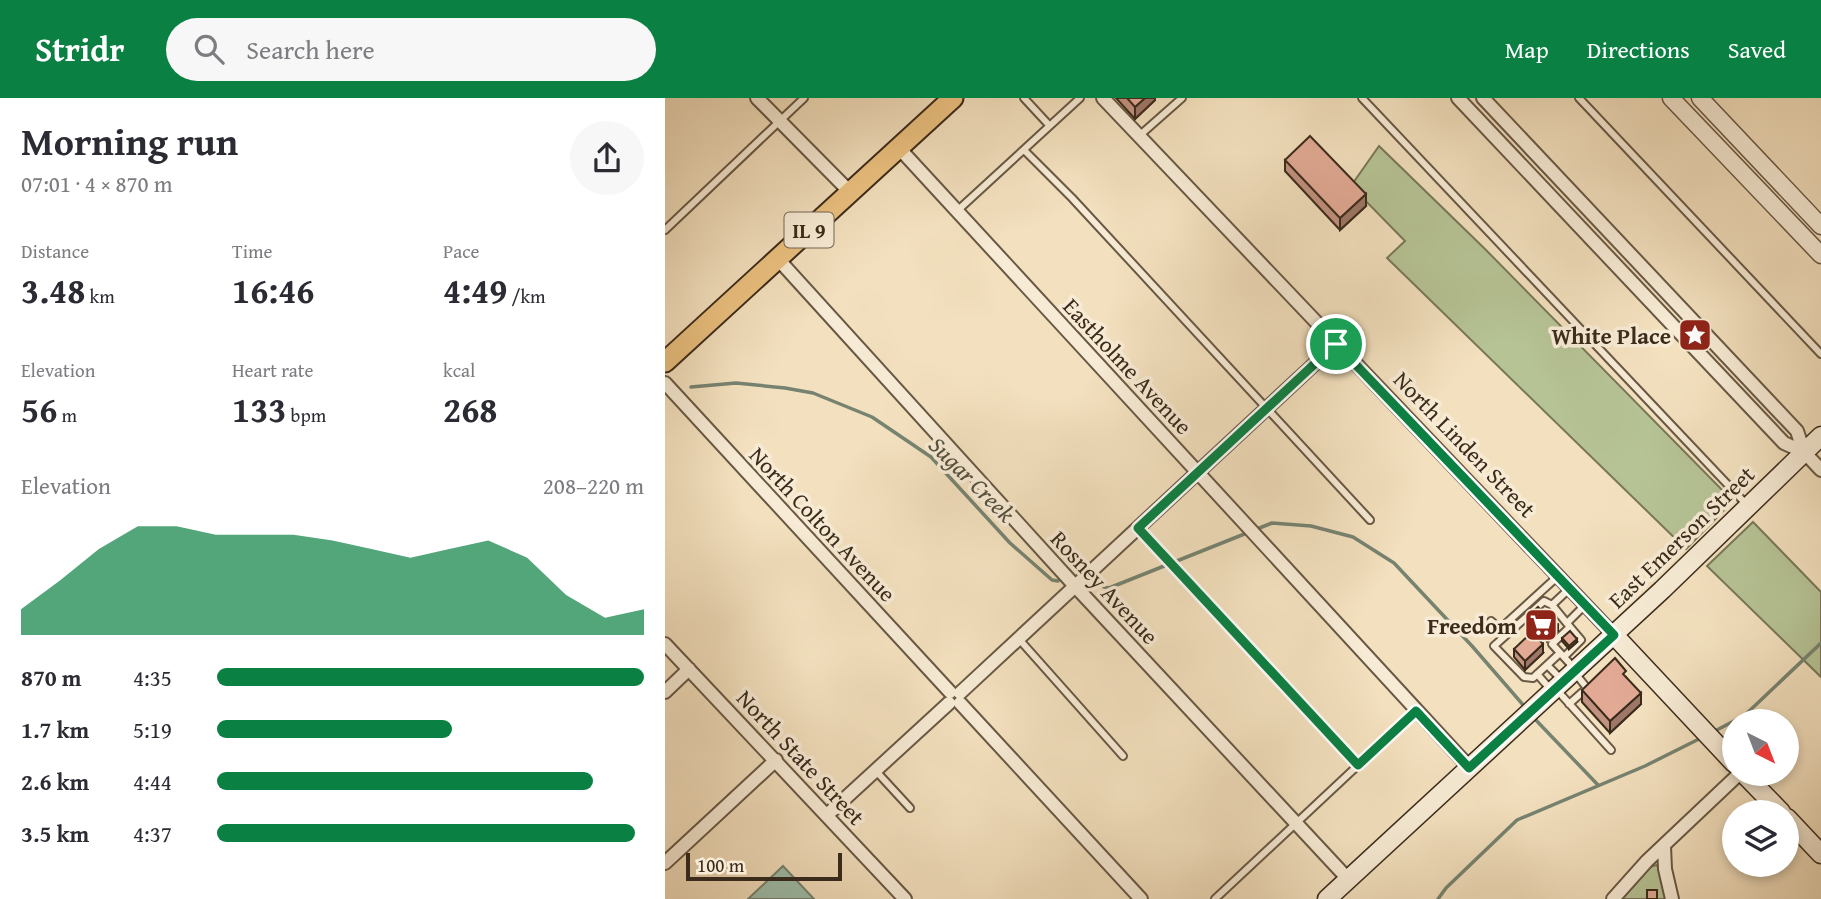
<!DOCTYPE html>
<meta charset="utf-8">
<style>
:root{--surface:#fff;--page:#f7f7f7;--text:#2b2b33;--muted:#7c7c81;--accent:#0b8043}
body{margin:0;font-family:"Gentium Book Plus",serif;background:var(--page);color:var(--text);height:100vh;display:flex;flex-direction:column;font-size:26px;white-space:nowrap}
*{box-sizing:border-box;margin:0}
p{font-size:23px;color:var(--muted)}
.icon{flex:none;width:38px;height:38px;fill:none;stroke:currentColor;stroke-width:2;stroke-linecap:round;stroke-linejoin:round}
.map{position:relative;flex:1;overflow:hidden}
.drawer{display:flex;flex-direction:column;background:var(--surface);width:665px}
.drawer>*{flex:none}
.needle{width:46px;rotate:138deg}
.fabs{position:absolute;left:1057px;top:611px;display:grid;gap:14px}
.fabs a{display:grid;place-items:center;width:77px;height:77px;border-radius:50%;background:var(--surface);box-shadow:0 4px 10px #0003;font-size:35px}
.scale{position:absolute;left:21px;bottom:18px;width:156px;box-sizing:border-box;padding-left:7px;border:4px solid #3b2b1b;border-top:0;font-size:19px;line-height:24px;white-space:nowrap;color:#3b2b1b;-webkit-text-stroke:5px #f7ebd5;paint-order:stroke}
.pin{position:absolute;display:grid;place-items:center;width:60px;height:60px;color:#fff;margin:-30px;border:4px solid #fff;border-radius:50%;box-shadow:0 2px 7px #0007}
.round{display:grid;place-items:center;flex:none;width:74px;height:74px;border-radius:37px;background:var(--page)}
.head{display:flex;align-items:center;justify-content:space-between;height:119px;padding:0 21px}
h1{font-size:38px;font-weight:700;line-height:52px}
.stats{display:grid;grid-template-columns:repeat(3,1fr);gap:10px;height:119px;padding:7px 21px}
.stats div{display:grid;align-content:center}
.stats b{font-size:35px;font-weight:700}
.stats small{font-size:19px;font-weight:400}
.stats p{font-size:19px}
.chart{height:196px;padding:14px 21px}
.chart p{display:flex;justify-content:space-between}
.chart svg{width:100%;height:126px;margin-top:7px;fill:var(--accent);opacity:.7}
ul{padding:0 21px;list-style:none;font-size:23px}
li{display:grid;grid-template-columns:112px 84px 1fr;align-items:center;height:52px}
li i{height:18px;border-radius:9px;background:var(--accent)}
header{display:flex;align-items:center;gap:42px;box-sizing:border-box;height:98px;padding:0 35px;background:var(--accent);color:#fff}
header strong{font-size:33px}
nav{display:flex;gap:38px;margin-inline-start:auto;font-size:24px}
.search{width:490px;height:63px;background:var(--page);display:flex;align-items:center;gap:18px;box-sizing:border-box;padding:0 24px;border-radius:38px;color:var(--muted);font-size:26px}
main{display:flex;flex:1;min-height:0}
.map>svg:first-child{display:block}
.green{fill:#b6c395;stroke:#787758;stroke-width:2}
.water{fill:#9dbeab;stroke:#768371;stroke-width:2}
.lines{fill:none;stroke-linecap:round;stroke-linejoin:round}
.stream{stroke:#768371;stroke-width:3.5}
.service-casing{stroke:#695844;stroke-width:10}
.minor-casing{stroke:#695844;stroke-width:16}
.tertiary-casing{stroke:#695844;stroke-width:19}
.secondary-casing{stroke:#3b2b1b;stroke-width:21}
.primary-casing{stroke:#3b2b1b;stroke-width:23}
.service{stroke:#f7ebd5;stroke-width:6}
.minor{stroke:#f7ebd5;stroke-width:12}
.tertiary{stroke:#f7ebd5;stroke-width:16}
.secondary{stroke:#f7ebd5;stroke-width:18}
.primary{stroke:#eac07f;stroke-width:19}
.wall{fill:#c29280;stroke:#3b2b1b;stroke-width:2}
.shaded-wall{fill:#9e7768;stroke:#3b2b1b;stroke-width:2}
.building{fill:#e2aa95;stroke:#3b2b1b;stroke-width:2}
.route-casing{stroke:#fff;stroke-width:14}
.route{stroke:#0b8043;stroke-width:9}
.labels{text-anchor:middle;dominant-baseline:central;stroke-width:7;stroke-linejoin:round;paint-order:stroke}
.shield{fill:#f7ebd5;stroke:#736553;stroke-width:2}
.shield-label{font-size:21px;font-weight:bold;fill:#3b2b1b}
.poi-label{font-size:23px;font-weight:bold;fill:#3b2b1b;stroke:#f7ebd5;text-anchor:end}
.street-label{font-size:23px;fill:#3b2b1b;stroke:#f7ebd5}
.water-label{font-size:24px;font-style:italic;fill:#54503f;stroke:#f7ebd5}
</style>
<header>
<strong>Stridr</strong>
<div class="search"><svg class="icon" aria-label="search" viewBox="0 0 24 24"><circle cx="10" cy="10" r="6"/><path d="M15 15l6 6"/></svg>Search here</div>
<nav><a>Map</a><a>Directions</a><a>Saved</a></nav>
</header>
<main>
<section class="drawer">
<div class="head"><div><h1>Morning run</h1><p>07:01 · 4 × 870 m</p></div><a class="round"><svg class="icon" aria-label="share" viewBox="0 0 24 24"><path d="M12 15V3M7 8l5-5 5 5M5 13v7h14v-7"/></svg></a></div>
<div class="stats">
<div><p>Distance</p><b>3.48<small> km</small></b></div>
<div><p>Time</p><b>16:46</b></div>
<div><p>Pace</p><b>4:49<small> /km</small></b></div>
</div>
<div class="stats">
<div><p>Elevation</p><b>56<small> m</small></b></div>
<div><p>Heart rate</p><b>133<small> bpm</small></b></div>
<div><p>kcal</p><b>268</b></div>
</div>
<div class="chart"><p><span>Elevation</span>208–220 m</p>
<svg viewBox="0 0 160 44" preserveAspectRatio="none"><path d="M0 44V35L10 25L20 14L30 6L40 6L50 9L60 9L70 9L80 11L90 14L100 17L110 14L120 11L130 17L140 30L150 38L160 35V44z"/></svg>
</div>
<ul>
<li><b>870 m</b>4:35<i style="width:100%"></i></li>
<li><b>1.7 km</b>5:19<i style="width:55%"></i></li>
<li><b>2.6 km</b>4:44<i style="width:88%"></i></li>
<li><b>3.5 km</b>4:37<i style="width:98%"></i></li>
</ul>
</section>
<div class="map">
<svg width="1156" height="801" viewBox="0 0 1156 801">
<rect width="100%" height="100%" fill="#f3e0be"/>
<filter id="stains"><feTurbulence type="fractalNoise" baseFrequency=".00286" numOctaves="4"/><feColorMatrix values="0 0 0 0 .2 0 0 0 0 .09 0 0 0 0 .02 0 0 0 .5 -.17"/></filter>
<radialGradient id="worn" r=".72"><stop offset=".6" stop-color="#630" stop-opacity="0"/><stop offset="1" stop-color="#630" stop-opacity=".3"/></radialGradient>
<path class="green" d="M714,48l106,103 248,252 -47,48 -299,-291 18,-17 -54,-55z
M1088,424l68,70v85l-114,-111z
M991,767l4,3 6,31h-45l29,-32z"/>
<path class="water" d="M118,768l31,33h-66z"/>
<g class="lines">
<path class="stream" d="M26,289l45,-4 49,5 28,5 59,24 59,40 79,86 42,37 6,1
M439,489l5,1 163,-65 39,3 42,11 41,26 78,83 53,61
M867,618l66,69
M1070,623l9,-5 77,-73
M1048,634l21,-11
M773,801l8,-11 71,-68 128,-54 58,-29"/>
<defs>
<path id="service" d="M359,0l25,27
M697,0l385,407
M914,0l242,256
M474,38l43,-38
M359,52l48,48 298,322
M292,113l123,-113
M0,132l139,-132
M473,430l220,237
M904,491l-17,16 18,22 -18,17 22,24
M887,507l-8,-4 -50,45 30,31 9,1 27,-25
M826,523l9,8 57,-52
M903,524l17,-17
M353,540l105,118
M899,559l17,-17 -11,-13
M882,567l16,16
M872,576l15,17
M891,591l55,61
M904,606l18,-16 -12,-15
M210,672l35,38
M550,801l201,-188"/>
<path id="minor" d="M92,0l93,94
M438,0l511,537
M793,0l326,345 20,9 17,18
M818,0l314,333 7,21
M234,50l570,619
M113,161l297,327 273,293
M0,285l285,309
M0,546l240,255
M0,594l24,-23
M295,595l376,-349
M295,605l181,196
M162,717l122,-112
M999,748l1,23 7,30
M0,765l111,-103
M948,801l34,-38 92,-87"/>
<path id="tertiary" d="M1006,0l150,157
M1035,0l121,128"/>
<path id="secondary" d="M949,537l120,128
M1079,676l37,38
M1122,720l34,36
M662,801l335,-309 159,-154"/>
<path id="primary" d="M0,264l288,-264"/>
</defs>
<use href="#service" class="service-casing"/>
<use href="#minor" class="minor-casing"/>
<use href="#tertiary" class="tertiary-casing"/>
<use href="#secondary" class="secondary-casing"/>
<use href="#primary" class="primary-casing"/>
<use href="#service" class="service"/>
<use href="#minor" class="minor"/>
<use href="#tertiary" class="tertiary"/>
<use href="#secondary" class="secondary"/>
<use href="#primary" class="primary"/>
</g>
<path class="wall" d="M451,0h39v2l-20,19z
M620,62l81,46 -26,24 -55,-59z
M862,519l31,14 -11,10 -20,-18z
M897,540l15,4 -8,7 -7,-8z
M849,551l29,4 -18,17 -11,-13z
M961,579l15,27 -31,29 -28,-31v-12z"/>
<path class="shaded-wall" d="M480,0h10v2l-20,19v-12z
M701,96v12l-26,24v-12z
M893,527v6l-11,10v-6z
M912,541v3l-8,7v-3z
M878,546v9l-18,17v-9z
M976,595v11l-31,29v-12z"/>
<path class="building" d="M462,0h18l-10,9z
M645,38l56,58 -26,24 -55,-58z
M873,509l3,3 1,-1 16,16 -11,10 -20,-18z
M905,533l7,8 -8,7 -7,-8z
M867,534l11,12 -18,17 -11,-12z
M950,560l11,13 -3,3 18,19 -31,28 -28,-31z
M982,792h10v9h-10z"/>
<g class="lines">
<defs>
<path id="route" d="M671,246l278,291 -145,133 -53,-57 -58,54 -220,-237z"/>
</defs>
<use href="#route" class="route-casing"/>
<use href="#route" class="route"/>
</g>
<defs>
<symbol id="sight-square" viewBox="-11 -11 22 22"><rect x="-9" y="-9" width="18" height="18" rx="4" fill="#8f2418" stroke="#f7ebd5"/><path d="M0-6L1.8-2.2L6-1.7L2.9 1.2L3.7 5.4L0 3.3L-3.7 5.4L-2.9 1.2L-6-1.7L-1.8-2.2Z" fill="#fff"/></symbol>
<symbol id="supermarket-square" viewBox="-11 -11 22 22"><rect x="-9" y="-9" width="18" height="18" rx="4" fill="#8f2418" stroke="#f7ebd5"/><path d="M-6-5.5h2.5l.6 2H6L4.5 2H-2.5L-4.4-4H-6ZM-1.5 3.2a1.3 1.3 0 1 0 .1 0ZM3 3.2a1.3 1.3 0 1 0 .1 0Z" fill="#fff"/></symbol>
</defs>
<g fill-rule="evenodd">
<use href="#sight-square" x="1011" y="218" width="38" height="38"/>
<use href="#supermarket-square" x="857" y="508" width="38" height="38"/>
</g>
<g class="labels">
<rect class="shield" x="119.5" y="114.5" width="49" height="35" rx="5"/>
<g class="shield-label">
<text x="144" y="132">IL 9</text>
</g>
<g class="poi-label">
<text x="1006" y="237">White Place</text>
<text x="852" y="527">Freedom</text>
</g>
<g class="street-label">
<text transform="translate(463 268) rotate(47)">Eastholme Avenue</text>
<text transform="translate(800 346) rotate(46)">North Linden Street</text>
<text transform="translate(158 426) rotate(47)">North Colton Avenue</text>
<text transform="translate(1016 439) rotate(-44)">East Emerson Street</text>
<text transform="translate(440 489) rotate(47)">Rosney Avenue</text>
<text transform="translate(136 659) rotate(47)">North State Street</text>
</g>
<g class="water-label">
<text transform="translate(307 381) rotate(45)">Sugar Creek</text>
</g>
</g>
<rect width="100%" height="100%" filter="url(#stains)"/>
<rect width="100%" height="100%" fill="url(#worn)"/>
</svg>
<div class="fabs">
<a><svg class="needle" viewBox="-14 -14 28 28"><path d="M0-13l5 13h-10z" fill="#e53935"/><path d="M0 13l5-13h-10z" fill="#7c7c81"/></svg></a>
<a><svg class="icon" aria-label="layers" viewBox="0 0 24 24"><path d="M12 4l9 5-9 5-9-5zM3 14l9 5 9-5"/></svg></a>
</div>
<div class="scale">100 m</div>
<div class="pin" style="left:671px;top:246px;background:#1e9e55"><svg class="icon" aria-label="arrive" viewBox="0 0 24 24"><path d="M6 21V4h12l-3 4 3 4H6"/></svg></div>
</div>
</main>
